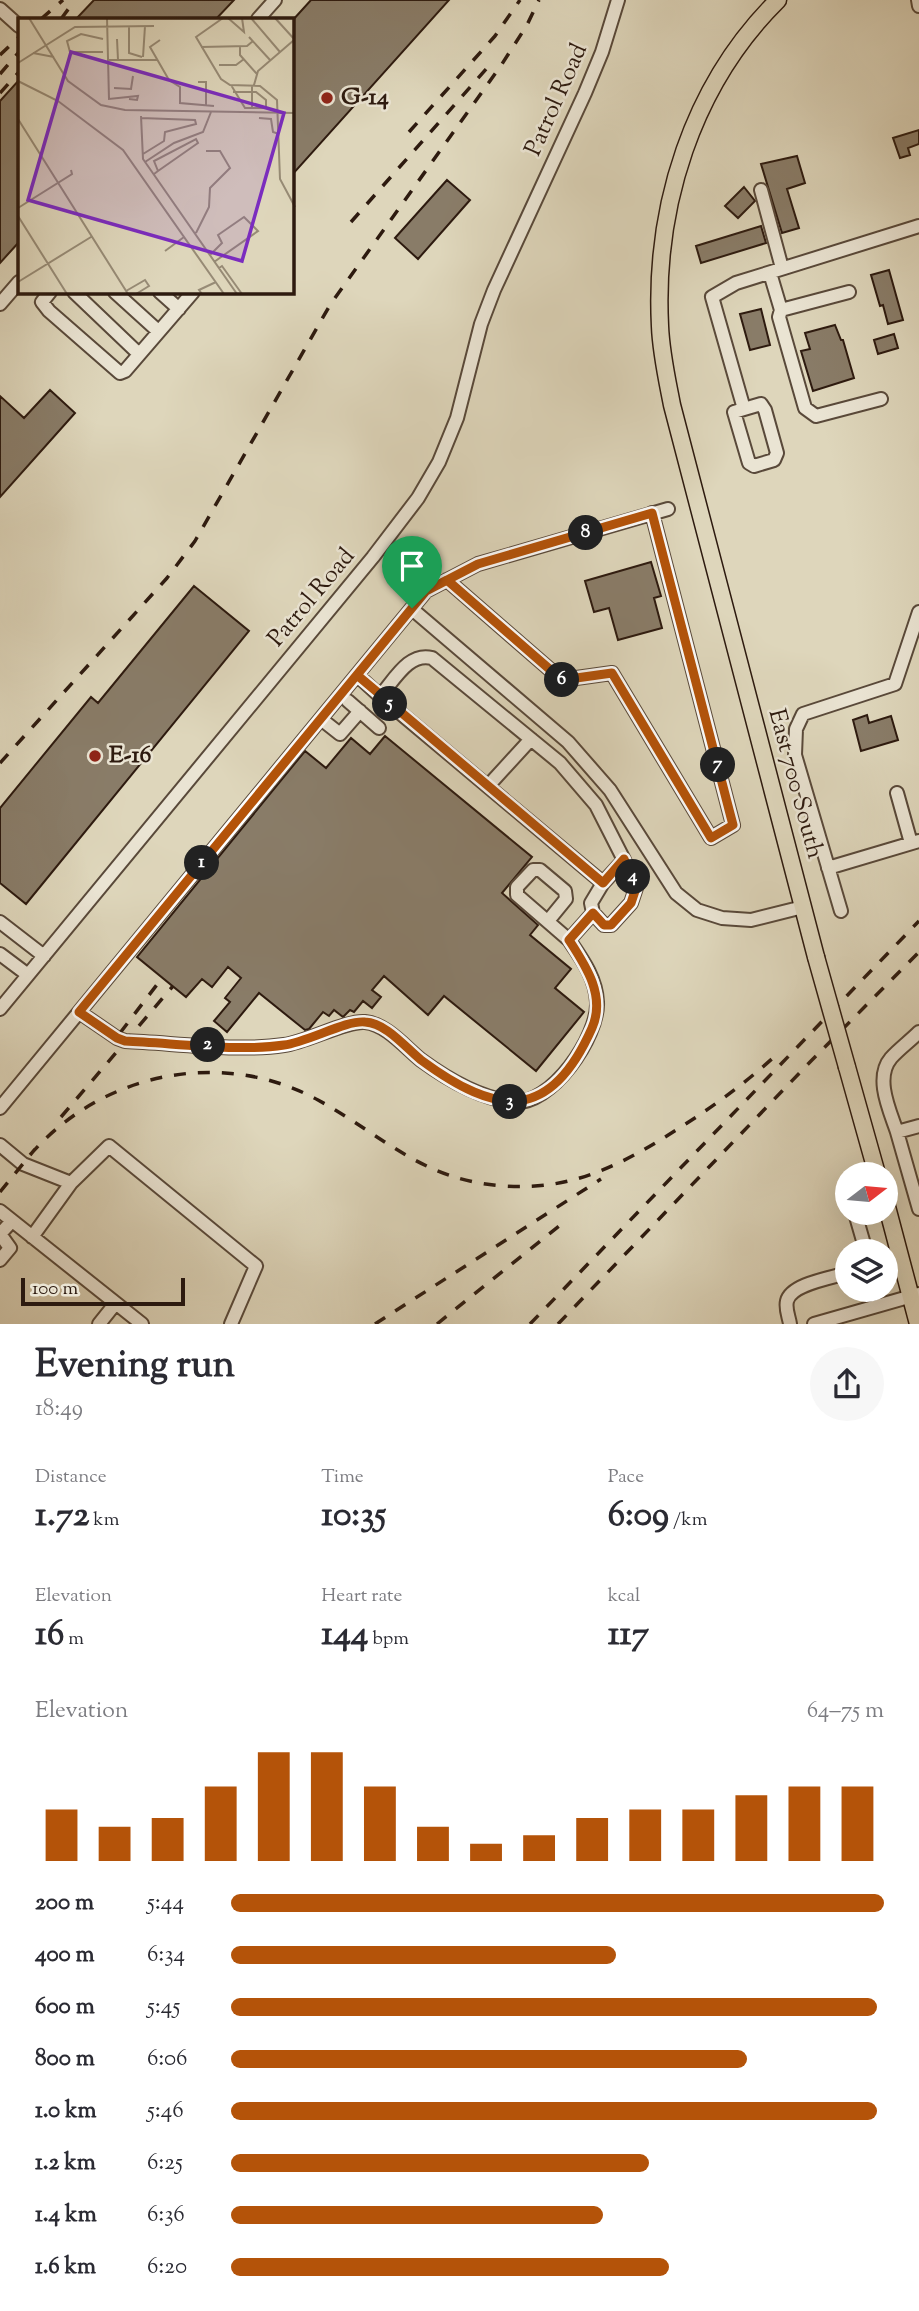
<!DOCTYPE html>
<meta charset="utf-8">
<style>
:root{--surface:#fff;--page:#f7f7f7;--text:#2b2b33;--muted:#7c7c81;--accent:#b45309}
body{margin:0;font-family:"Sorts Mill Goudy",serif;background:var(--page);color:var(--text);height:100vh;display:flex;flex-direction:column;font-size:26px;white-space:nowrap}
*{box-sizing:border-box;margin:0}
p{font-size:23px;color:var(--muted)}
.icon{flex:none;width:38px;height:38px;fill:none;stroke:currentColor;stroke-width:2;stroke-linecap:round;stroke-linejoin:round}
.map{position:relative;height:1324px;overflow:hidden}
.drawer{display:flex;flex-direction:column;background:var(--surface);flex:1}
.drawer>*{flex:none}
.needle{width:46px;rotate:74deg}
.tools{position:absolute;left:835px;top:1162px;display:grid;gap:14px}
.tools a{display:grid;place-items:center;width:63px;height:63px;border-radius:50%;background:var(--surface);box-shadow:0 7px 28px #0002;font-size:35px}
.scale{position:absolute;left:21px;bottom:18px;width:164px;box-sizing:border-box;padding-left:7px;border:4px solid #2d1a0f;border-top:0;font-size:19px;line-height:24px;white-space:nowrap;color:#2d1a0f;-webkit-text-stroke:5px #eae4d3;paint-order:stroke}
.pin{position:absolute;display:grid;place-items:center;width:60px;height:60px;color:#fff;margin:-72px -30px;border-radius:50% 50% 50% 0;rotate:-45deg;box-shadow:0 0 7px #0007}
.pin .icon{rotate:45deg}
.km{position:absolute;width:35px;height:35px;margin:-18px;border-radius:50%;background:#222;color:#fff;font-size:19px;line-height:35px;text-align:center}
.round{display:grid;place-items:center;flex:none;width:74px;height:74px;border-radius:37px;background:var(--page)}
.summary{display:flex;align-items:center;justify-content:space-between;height:119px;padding:0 35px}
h1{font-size:38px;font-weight:700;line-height:52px}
.stats{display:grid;grid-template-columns:repeat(3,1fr);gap:10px;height:119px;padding:7px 35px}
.stats div{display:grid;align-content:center}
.stats b{font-size:35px;font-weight:700}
.stats small{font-size:19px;font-weight:400}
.stats p{font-size:19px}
.chart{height:196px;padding:14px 35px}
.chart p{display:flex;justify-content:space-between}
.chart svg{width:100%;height:126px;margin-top:7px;stroke:var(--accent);stroke-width:6}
ul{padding:0 35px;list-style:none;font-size:23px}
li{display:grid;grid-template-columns:112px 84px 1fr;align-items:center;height:52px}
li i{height:18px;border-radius:9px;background:var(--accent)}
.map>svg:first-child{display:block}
.building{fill:#897c68;stroke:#2d1a0f;stroke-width:2}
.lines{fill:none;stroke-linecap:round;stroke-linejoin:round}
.minor-casing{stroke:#59493a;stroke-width:16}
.major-casing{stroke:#2d1a0f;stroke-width:19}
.minor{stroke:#eae4d3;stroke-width:12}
.major{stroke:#ded6bb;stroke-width:16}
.rail{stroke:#2d1a0f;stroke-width:3.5;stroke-dasharray:12 12;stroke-linecap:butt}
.major-bridge-casing{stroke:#2d1a0f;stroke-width:19;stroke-linecap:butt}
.major-bridge{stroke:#ded6bb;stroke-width:16}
.route-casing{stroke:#fff;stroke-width:14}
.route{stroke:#b45309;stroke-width:9}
.poi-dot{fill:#8f2418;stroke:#eae4d3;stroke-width:2.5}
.labels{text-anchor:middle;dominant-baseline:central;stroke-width:5;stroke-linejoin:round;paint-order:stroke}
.poi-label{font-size:24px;font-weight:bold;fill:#2d1a0f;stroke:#eae4d3;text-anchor:start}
.street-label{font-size:24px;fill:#2d1a0f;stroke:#eae4d3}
.inset-road{fill:none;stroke:#978b76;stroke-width:2}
.view{fill:#7b2cbf;fill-opacity:0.15;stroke:#7b2cbf;stroke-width:3.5}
.inset-edge{fill:none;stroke:#2d1a0f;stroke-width:3.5}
</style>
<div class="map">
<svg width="919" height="1324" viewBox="0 0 919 1324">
<rect width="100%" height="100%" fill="#ded6bb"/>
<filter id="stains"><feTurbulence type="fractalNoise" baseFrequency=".00286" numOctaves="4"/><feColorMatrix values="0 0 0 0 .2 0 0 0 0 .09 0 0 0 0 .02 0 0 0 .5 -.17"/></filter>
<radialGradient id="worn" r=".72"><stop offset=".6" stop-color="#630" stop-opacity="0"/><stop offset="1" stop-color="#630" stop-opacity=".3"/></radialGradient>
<path class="building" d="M94,0h140l-18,19h-140z
M311,0h138l-157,175v-154z
M19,80v162l-19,21v-162z
M919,130v14l-11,4 2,7 -10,3 -7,-20z
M797,156l8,27 -18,6 12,39 -17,5 -21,-69z
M447,180l23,20 -52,59 -23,-21z
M744,187l11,14 -17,17 -13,-12z
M761,226l5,17 -65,20 -5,-17z
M889,270l14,50 -15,4 -5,-19 -3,1 -9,-31z
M761,309l9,36 -20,5 -10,-36z
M835,325l6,15h2l11,38 -41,13 -12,-40 9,-2 -5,-16z
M894,334l4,14 -20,6 -4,-14z
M50,390l25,23 -75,84v-101l24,22z
M651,562l10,34 -7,2 8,30 -44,12 -9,-32 -15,4 -9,-31z
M194,586l55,45 -223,273 -26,-21v-75l91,-111 7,6z
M867,715l2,8 22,-7 7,24 -37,11 -8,-31z
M385,736l147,121 -30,36 36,32 -8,10 41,34 -16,19 29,24 -48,59 -92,-75 -16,19 -44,-39 -12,14 9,7 -9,11 -9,-7 -9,11 -4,-2 -7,7 -9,-7 -5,6 -6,-4 -14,17 -4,1 -46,-37 -32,39 -13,-11 16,-19 -5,-4 16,-20 -13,-11 -16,20 -10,-8 -16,18 -49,-40 168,-206 21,17 25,-30 19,16z"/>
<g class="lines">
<defs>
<path id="minor" d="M918,0l1,6
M0,9l19,17
M258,19l17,-19
M761,190l21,78
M770,273l11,37 68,-18
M50,292l-8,10 7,9 71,62 5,-2 68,-79
M74,292l65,62
M115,292l43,39
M160,292l19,17
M0,304l19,-22
M781,310l-2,7 26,91 11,8 65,-17
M744,409l-10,3 15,51 5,3 20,-6 3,-7 -12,-43 -4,-6 -17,5 -32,-112 24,-14 183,-57
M447,580l115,100 50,-7 99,165 22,-13 -81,-312
M412,609l156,133 42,48 66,103 21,17 25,8 29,2 52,-13
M357,675l23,21 223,187 21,-23 -28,-55 -36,-42 -128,-105c-23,-6 -37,21 -52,38
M348,701l31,27
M321,719l19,15 20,-23
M488,786l43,-47
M897,793l14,50
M828,868l91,-27
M603,883l-12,20 2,10 11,12h7l20,-22 5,-15 -12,-28
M841,911l-46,-156 1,-26 7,-15 92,-30 24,-72
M548,921l18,-22 -1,-8 -25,-21h-7l-16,17v8l52,45 24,-27
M0,922l44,34
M0,954l28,21
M0,1009l373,-452 45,-59 21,-36 18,-44 24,-94 13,-34 91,-197 17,-41 16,-52
M79,1012l38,26 8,3c49,2 112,11 159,4 23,-3 63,-25 81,-23 21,2 40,25 56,38 26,19 59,38 91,42 39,5 87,-66 85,-100 -1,-24 -15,-43 -28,-62
M919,1032c-9,9 -20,17 -28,26 -17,20 -1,53 6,74l22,-6
M0,1108l426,-517 52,-27 190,-55
M897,1132l22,77
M0,1145l23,19 48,19 38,-37 147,120 -25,58
M0,1211l142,113
M855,1213l11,38
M32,1237l39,-54
M0,1260l10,-12 -10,-14 12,-13
M99,1324l16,-20
M790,1324c-1,-7 -5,-15 -3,-23 4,-17 44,-23 60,-28
M814,1324l105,-30"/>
<path id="major" d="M778,0c-86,85 -124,207 -118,326 1,27 7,53 12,79l144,552
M847,1067l30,107
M886,1203l32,121"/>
</defs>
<use href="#minor" class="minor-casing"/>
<use href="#major" class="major-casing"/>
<use href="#minor" class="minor"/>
<use href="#major" class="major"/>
<path class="rail" d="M41,19l22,-19
M61,19l14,-19
M0,55l19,-18
M0,74l19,-22
M0,93l19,-21
M409,132l86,-96 25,-36
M351,222l136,-154
M0,763l167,-185 28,-37 135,-236 172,-241 25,-39 12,-25
M120,1033l42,-55
M61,1117l112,-131
M30,1155c71,-82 191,-108 288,-55 67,37 104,80 185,86 71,5 120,-22 178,-59 33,-21 63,-43 93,-70
M0,1192l35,-43
M375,1324l226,-145
M437,1324l127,-102
M530,1324l389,-403
M558,1324l253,-263 108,-109"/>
<defs>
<path id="major-bridge" d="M816,957l31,110"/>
</defs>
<use href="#major-bridge" class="major-bridge-casing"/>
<use href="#major-bridge" class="major-bridge"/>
</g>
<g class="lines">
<defs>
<path id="route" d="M412,608l-333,404 38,26 8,3c49,2 112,11 159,4 24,-3 62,-25 81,-23 21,1 40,25 56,38 76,56 129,63 171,-32 14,-32 -6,-62 -23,-88l24,-27 11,12h7l20,-22 5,-15 -12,-29 -21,24 -246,-208 69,-84 21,-11 115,100 50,-7 99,165 22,-13 -81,-312 -174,51 -52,27 -14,17"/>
</defs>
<use href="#route" class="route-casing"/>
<use href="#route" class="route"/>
</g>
<g class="poi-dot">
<circle cx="327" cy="98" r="7"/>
<circle cx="95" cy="756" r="7"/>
</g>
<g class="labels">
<g class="poi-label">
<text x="341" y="98">G-14</text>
<text x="109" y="756">E-16</text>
</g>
<g class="street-label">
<text transform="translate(557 100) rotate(-66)">Patrol Road</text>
<text transform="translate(312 598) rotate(-50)">Patrol Road</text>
<text transform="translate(795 784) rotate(75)">East 700 South</text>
</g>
</g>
<g transform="translate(18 18)">
<rect width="276" height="276" fill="#ded6bb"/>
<path class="inset-road" d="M11,0l39,63 33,24 24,5 170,3M89,0l2,81 29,-3 -1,4 -8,-1M205,0l-27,19 25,42 9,6 30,1 17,14 3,79 15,28M210,0l16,14 -2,-14M233,0l29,34M257,0l20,22M111,8v27l13,4M231,19l22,24M85,21l-22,-5 -14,7 3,11h33M99,21l1,21M142,22l-10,7 19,33 11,7v16l34,3M222,28v9l17,19M183,29l46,-1 6,-5M15,35l21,4M125,39l2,-31M89,42h50M0,45l57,-36 79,-1M201,47h17l8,-6M0,63l40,20 65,49 101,144M180,64h8v24M213,67l14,23h7v-22M236,67l4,-14 36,-31M96,70l17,1 2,-13M215,74h23l10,8v8h-14M123,98l2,43 94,135M123,100l54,2 1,4 -31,8 -1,9 -21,13M241,100l12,1 2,13 6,2M0,101l110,175M127,144l29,-19 29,-11 8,-20M136,156l4,-3 40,-28 -2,-4 -42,22 4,10M0,190l54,-34 -1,-4M0,198l49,78M178,215l13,-26 1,-19 20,-20 -10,-17h-14M147,233l19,-14M192,237l12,-12 -4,-8 26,-18 14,14 -44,31M201,250l3,-2 20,28M0,264l73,-45M108,273l19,-11 4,6 -13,8M184,276l-3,-4 17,-8"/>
<path class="view" d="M53,34l213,61 -42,148 -214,-61z"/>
<rect width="276" height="276" class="inset-edge"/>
</g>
<rect width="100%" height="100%" filter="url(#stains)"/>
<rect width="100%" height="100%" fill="url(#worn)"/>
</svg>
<div class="tools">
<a><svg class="needle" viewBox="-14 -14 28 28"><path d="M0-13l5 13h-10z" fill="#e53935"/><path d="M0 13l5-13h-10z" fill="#7c7c81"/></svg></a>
<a><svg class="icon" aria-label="layers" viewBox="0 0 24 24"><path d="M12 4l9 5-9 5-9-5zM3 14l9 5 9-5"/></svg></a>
</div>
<div class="scale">100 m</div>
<div class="pin" style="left:412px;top:608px;background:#1e9e55"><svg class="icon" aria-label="arrive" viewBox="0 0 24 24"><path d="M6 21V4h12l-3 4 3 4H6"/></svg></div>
<b class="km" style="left:202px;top:863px">1</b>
<b class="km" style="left:208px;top:1045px">2</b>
<b class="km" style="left:510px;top:1102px">3</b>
<b class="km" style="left:633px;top:877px">4</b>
<b class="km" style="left:390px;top:704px">5</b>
<b class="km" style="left:562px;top:680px">6</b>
<b class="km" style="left:718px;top:765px">7</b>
<b class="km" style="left:586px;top:533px">8</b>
</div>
<section class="drawer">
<div class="summary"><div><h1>Evening run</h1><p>18:49</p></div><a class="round"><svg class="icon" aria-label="share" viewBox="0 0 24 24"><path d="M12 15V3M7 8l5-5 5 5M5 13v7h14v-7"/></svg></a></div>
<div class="stats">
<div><p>Distance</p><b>1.72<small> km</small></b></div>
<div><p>Time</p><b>10:35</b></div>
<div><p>Pace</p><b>6:09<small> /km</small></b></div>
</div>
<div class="stats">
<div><p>Elevation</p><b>16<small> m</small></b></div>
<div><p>Heart rate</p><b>144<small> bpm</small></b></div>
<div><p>kcal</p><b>117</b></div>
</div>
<div class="chart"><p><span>Elevation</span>64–75 m</p>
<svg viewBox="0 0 160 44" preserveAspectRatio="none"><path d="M5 44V26M15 44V32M25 44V29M35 44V18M45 44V6M55 44V6M65 44V18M75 44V32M85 44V38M95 44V35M105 44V29M115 44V26M125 44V26M135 44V21M145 44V18M155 44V18"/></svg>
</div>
<ul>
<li><b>200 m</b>5:44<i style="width:100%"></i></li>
<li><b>400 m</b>6:34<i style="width:59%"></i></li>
<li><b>600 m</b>5:45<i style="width:99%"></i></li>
<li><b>800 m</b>6:06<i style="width:79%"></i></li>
<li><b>1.0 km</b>5:46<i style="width:99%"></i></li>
<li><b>1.2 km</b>6:25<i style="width:64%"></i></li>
<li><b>1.4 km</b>6:36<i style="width:57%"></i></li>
<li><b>1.6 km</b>6:20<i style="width:67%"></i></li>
</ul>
</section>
